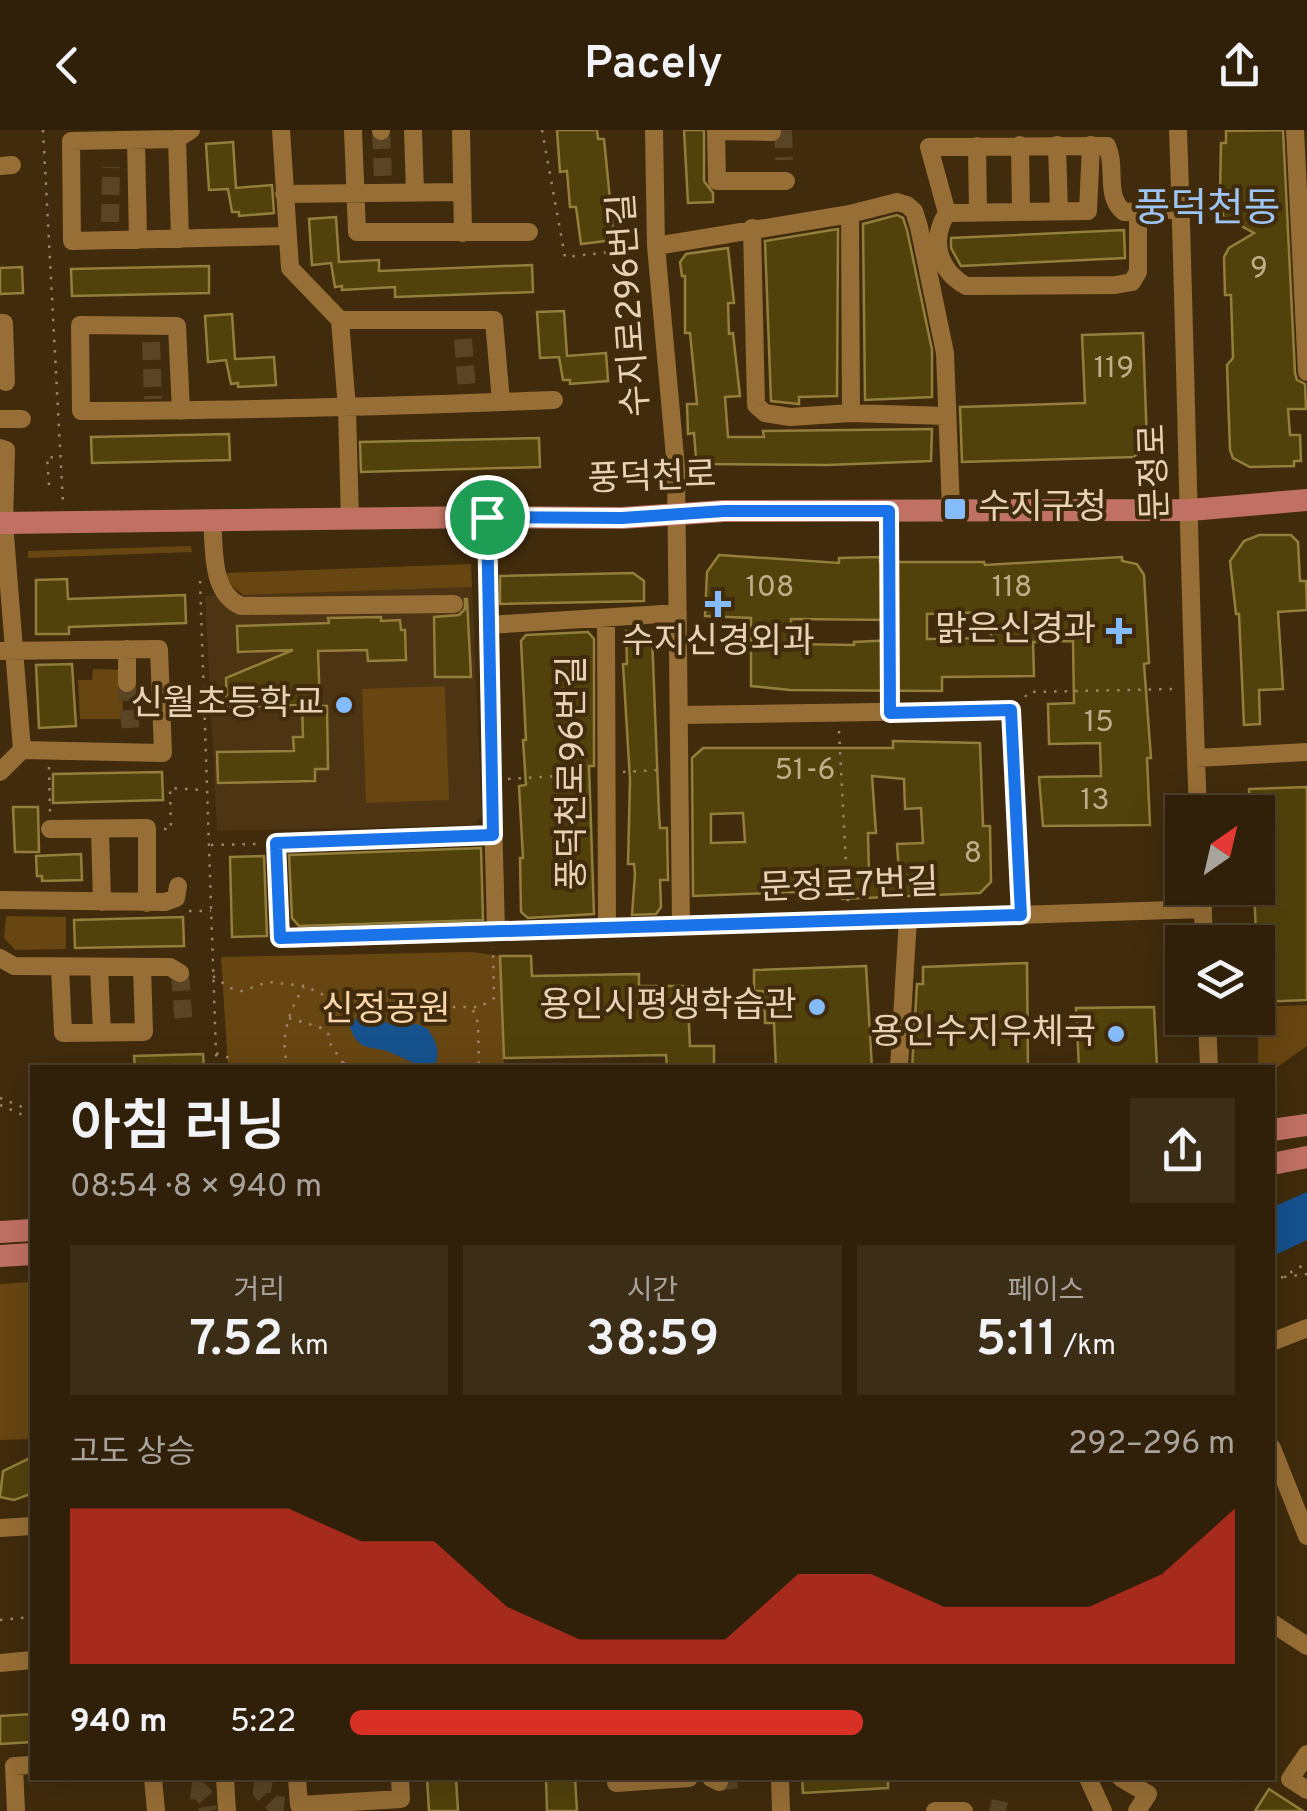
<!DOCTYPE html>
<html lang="ko">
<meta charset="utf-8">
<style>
:root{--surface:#302009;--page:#3c2d17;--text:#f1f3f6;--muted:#a8a39c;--line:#4b3e2a;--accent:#d93025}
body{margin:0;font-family:Overpass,"Noto Sans KR",sans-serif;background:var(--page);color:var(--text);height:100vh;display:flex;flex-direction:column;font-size:38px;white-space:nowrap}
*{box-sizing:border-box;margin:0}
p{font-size:32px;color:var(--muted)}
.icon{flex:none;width:55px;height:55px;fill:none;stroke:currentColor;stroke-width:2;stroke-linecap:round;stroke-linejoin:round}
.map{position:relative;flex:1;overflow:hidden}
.side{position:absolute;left:30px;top:935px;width:1245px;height:715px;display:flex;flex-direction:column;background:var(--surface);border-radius:0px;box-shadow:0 10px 40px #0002,0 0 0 2px var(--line)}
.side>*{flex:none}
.needle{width:65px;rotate:34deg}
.tools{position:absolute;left:1165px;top:665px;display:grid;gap:20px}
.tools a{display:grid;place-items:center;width:110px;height:110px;border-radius:0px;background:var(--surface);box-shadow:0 10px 40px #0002,0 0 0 2px var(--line);font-size:50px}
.pin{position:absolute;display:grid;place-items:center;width:85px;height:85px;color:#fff;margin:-42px;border:5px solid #fff;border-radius:50%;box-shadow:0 2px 10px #0007}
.round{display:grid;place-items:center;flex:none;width:105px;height:105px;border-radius:0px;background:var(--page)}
.overview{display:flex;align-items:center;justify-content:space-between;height:170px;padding:0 40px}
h1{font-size:55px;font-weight:600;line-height:75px}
.metrics{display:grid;grid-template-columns:repeat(3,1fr);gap:15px;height:170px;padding:10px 40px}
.metrics div{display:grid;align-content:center;border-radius:0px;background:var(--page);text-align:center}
.metrics b{font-size:50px;font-weight:600}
.metrics small{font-size:28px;font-weight:400}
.metrics p{font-size:28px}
.chart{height:280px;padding:20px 40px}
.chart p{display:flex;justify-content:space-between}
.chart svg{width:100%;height:180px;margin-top:10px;fill:var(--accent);opacity:.7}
ul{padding:0 40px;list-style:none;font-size:32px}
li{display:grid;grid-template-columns:160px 120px 1fr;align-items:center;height:75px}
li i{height:25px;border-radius:12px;background:var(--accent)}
header{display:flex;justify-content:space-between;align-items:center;height:130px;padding:0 40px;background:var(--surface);font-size:45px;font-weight:600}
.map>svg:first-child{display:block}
.built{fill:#4d3412}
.green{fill:#684612}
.water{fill:#16528e}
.building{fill:#51420c;stroke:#937e3b;stroke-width:2.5;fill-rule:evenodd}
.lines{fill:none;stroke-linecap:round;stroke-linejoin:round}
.minor-tunnel{stroke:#594425;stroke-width:18;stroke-dasharray:18 9;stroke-linecap:butt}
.path{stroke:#9c8668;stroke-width:2.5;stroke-dasharray:2.5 8;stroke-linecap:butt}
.minor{stroke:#976e35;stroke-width:18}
.major{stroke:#c17163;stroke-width:22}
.route-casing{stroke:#fff;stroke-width:20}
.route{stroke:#1a73e8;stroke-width:12}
.poi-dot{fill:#84bbfb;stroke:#402b0c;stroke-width:4}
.labels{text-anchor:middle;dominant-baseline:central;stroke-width:8;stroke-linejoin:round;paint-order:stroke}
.number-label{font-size:30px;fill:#c2ad8b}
.street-label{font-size:35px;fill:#e8d1b5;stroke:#402b0c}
.poi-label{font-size:35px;fill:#e8d1b5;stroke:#402b0c;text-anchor:end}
.park-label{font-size:35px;fill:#fad6aa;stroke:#402b0c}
.quarter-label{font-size:40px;fill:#9dc5f4;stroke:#402b0c}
</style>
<header><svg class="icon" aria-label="back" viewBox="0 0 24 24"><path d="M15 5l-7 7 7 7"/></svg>Pacely<svg class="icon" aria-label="share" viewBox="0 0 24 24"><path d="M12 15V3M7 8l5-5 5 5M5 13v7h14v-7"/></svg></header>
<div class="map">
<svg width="1307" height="1681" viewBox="0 0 1307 1681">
<rect width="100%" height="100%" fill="#402b0c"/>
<path class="built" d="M472,457l10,228 -9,10 -256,6 -12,-235z"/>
<path class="green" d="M191,416l1,6 -164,6v-7z
M471,434l1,23 -229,8 -17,-14 -1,-8z
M93,539l29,1 1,49h-43l-2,-39h14z
M445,556l4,114 -83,3 -4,-114z
M6,786l60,1v32l-51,1 -11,-12z
M472,822l28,4 4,111h-276l-7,-110z
M1307,875v41l-34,24 -1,-2 -14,-1v-60z
M32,1152v157l-32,1v-156z"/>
<path class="water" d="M368,885l27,11 22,-2 11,5c8,12 14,25 5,39 -16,-2 -25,-8 -39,-14 -22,-11 -34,2 -45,-29l8,-7z
M1307,1062v48l-34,16v-49z"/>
<path class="building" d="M557,0h40l1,9h6l10,101 -33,4 -5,-37h-6l-3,-36 -7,1z
M684,0h20v51l9,12v9l-25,1z
M1283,0l12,243 2,7 8,4 1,25h-18l2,26h10l1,26h-7v5l-44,1 -17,-9 -3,-8 -3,-85 6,-7 -2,-63h-6l-1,-38 5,-9 25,-15 -31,-17 -3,-21 1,-52h5v-12z
M233,12l3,46 36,-3 2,28 -35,3v-4h-7l-4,-23 -19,1 -3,-46z
M897,85l6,3 4,12 25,120v47l-67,3 -2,-176z
M336,87l3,45 40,-2v11l153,-6 1,27 -138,5v-10l-53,3v-4l-7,1 -4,-24 -19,2 -3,-46z
M838,99l-1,167 -38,1v7l-28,-3 -6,-160z
M1124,100l1,28 -164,8 -10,-18v-10z
M728,118l6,55h-6l1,31 4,-1 7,63 -15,1 3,40h36l-1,-6 169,-2 -1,32 -104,4 -127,-1 -4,-5 -2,-26 -6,1 -1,-30h10l-7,-71h-5v-57h-3l-2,-14 6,-8z
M209,136v27l-137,3 -1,-27z
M22,137l1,26 -23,1v-26z
M564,181l3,45 39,-3 2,28 -38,3v-4h-7l-4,-23 -19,1 -3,-46z
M232,184l3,45 39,-2 2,28 -38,2v-4l-7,1 -5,-24 -18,2 -3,-46z
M1143,203l4,111 -13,13 -172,5 -2,-55 125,-4 -3,-68z
M229,304l1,26 -138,3 -1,-26z
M539,308l1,29 -179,5 -1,-30z
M1259,405h32l7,7 2,39h6l1,29 -29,2 5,77 -24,1 1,34 -16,1 -5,-111h-3l-6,-53 14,-20z
M719,425l120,8v-5l41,-1v5h104l1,3 137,-8v4l15,3 7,11 5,88 -5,1 7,94h-4l3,67 -107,1 -4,-49 62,-1 -1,-33 -51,1 -1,-40 26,-1 -1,-62 -40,1 1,34 -92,1v14l-152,-1 -39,-4v-68l-46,-2 2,-44zM991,482v26l-64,1v-25zM791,489l103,1 1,20 -41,2v3l-63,-1z
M633,443l11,8v20l-144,3v-28z
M67,449l1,20 117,-4 1,28 -117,4v7h-33v-54z
M465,469h2l4,78h-36l-1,-60 25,-2 6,-6z
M381,487v4l19,-1 1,10h4l1,30 -38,1 -1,-11 -49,1 2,55h7l1,63h-13v12l-97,2 -1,-31 77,-1 -1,-14h10l-1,-32 -75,2 -1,-29 67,-28 -55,2 -1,-26 92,-3 -1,-5z
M626,501h21l5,4 7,179 1,14h7l1,52h-8l1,27 -5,7 -24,1 3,-41 -1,-10h-6l2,-84 -7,-116h4z
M588,502l6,7v127h-5l5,148 -66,4 -7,-6 -1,-54h3l-4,-72 7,-1 -3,-45h3l-5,-99 5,-6z
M72,534l4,62 -37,2 -3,-63z
M893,611l87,2 3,83h7l1,56 -11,11 -138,6v-4l-49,-3 -100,4 -1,-138 11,-10h190zM872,646l32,3 1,30 16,-1 2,35 -26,1 2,28 -30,1 -1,-40h8zM743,683l2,29 -34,1v-29z
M162,642l1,28 -110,3v-29z
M1307,657v213l-48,2 -5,-114h4v-76h-8l-1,-23z
M13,677h25l1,45h-24z
M481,718l2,72 -184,6 -7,-8 -3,-63z
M81,724l1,26 -40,1v-5h-5l-1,-20z
M264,726l3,80 -35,1 -2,-80z
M183,787l1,29 -109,2 -1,-28z
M500,826h31l1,20 107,-2v12h48l3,60h24v22h-47l-1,-13 -162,3z
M1027,833l1,105h-116l5,-84h6v-17z
M866,836l6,102h-96l-2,-45h-9l-1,-32h-10v-21z
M1154,877l3,61h-78l-3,-60z
M203,924l1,14h-69l-1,-12z
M32,1327v32l-4,6 -14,5 -14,-3 3,-26z
M32,1584v28l-32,2v-28z
M427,1648h29l2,33h-29z
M546,1648h29l2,33h-30z
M802,1648h86v10l-85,5z
M1269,1659l34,22h-48z"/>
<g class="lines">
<path class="minor-tunnel" d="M783,0l1,30
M381,1l2,48
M110,92l1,-55
M463,209l4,53
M151,212l2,57
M127,553l4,54
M180,843l4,54
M264,1648l-2,14 13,13 9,1
M719,1652l26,-4
M191,1660l9,1 6,7 2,13
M990,1678l16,3"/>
<path class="path" d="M43,0l20,373
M542,0l23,127 74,-8
M49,355l-2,-28 11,1
M889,403l1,162
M487,406l1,72
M200,451l16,472 14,5 6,10
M1025,567l4,-5 146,-3
M839,601l9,172
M49,637l1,47
M623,642l37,-2
M508,649l82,-5
M164,699h7l-1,-41 34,2
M211,715l46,-1
M189,781h22
M213,846l17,12 12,3 26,-9 37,4 41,20 22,5 53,-8 18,4h41l14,-9 -1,-51
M473,880l5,13 1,45
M289,888l36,11
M216,924l1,14
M343,933l-12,-18 -4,-16 9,-15 9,-7
M237,935l17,3
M289,938c-11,-26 0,-59 15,-81
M323,938l20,-5 11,5
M0,968l32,13
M0,975l32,14
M32,1022v11
M1284,1147l23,-3
M1272,1153l35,-20
M0,1490l32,-3"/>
<path class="minor" d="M191,0l-14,9 -106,2 1,100 215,-5
M281,0l9,138 50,52 7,89 3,111
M353,0l4,102h172
M413,0l2,62
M461,0l2,103
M654,0l2,116 20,222 5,457
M716,0l1,51h69
M1178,0c8,228 11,455 20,682
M1295,0l12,242
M381,1v-1
M716,1l56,1
M177,9l3,100
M136,10l2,100
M1020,15l1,67
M1057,15l2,66
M977,16l1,67
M0,36l12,-1
M284,64l178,-2
M1138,81v61l-6,10 -17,3 -149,1c-28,-16 -36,-46 -19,-73l-18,-66 178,-1c10,21 -3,50 17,66l57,-3
M947,83l141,-2 3,-66
M850,84l1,199
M752,98l4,177 9,8 25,4 61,-4 96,3
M656,116l194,-32 47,-12 10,3 7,6 5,16 26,126 6,157
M340,190h154l7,82
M0,193h4l2,59
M181,281l-4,-85 -97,-1 1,86c158,0 315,-5 473,-11
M0,289h22
M0,318l6,2 -2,73 18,227 -22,22
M212,391c3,29 -2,71 29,85l213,-2
M606,490l1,306
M127,519v34
M0,521l159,-2 4,104 -141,-3
M679,585l332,-5 10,205
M1196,628l111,-6
M50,699l97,-1v75
M100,699l2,73
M493,705l-217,8 4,96 923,-30
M1202,758l2,54
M0,770l165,2 11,-4 2,-12
M496,800l-8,-305 190,-12
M0,828l14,8 156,1 10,6
M60,837l3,66 81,-1 -2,-65
M99,837l3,65
M1207,888l2,50
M899,937l9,-149
M1272,1212l35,-14
M1272,1318l35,88
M0,1398l32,-2
M1272,1493l35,23
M0,1533l32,-3
M1307,1624l-17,25 17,11
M153,1648l3,33
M225,1648l2,33
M297,1648l2,27 102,-6 -1,-21
M616,1648v5l73,-5
M711,1648l8,4
M780,1648l1,33
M1088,1648l15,33
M1121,1648l27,16 -11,17
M16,1681l-2,-45 18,-1
M935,1681h29"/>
<path class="major" d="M0,393l487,-6 135,1 102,-7 466,-1 117,-10
M1272,1000l35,-5
M1272,1034l35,-7
M0,1102l32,-2
M0,1126l32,-2"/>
</g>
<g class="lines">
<defs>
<path id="route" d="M724,381h165l1,202 121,-3 10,205 -741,23 -4,-95 217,-8 -6,-318 135,1z"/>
</defs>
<use href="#route" class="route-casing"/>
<use href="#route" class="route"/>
</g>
<g class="poi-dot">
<rect x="943" y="367" width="24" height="24" rx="5"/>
<path d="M713 459h10v10h10v10h-10v10h-10v-10h-10v-10h10z"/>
<path d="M1114 486h10v10h10v10h-10v10h-10v-10h-10v-10h10z"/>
<circle cx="344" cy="575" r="10"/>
<circle cx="817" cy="877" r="10"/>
<circle cx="1116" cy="904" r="10"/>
</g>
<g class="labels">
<g class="number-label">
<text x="1259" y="139">9</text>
<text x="1114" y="239">119</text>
<text x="770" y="458">108</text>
<text x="1012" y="458">118</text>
<text x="1099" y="593">15</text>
<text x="805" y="641">51-6</text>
<text x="1095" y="671">13</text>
<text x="973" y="724">8</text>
</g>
<g class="street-label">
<text transform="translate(631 175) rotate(-94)">수지로296번길</text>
<text transform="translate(1156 342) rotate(-92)">문정로</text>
<text transform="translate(652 349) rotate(-2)">풍덕천로</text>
<text transform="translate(574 643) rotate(-90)">풍덕천로96번길</text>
<text transform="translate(849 757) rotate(-2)">문정로7번길</text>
</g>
<g class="poi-label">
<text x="978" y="379" text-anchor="start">수지구청</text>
<text x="1096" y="501">맑은신경과</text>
<text x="718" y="513" text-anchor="middle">수지신경외과</text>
<text x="324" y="575">신월초등학교</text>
<text x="797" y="877">용인시평생학습관</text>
<text x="1096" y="904">용인수지우체국</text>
</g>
<g class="park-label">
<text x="386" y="881">신정공원</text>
</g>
<g class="quarter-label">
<text x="1207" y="81">풍덕천동</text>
</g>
</g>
</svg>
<div class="tools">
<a><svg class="needle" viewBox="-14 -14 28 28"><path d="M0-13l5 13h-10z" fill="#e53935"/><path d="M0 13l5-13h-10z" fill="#a8a39c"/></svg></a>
<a><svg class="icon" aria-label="layers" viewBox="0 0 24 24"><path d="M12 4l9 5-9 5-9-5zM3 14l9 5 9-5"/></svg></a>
</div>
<div class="pin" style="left:487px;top:387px;background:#1e9e55"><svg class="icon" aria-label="arrive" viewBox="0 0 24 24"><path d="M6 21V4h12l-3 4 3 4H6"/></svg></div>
<section class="side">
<div class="overview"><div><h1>아침 러닝</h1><p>08:54 · 8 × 940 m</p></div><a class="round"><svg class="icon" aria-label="share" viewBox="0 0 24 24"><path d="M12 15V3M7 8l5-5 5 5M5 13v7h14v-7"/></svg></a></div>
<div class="metrics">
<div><p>거리</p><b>7.52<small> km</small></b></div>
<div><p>시간</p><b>38:59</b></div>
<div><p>페이스</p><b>5:11<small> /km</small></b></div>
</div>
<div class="chart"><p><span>고도 상승</span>292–296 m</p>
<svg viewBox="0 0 160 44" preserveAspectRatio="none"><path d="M0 44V6L10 6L20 6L30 6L40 14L50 14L60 30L70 38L80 38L90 38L100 22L110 22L120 30L130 30L140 30L150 22L160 6V44z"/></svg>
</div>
<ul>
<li><b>940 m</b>5:22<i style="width:58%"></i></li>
</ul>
</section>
</div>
